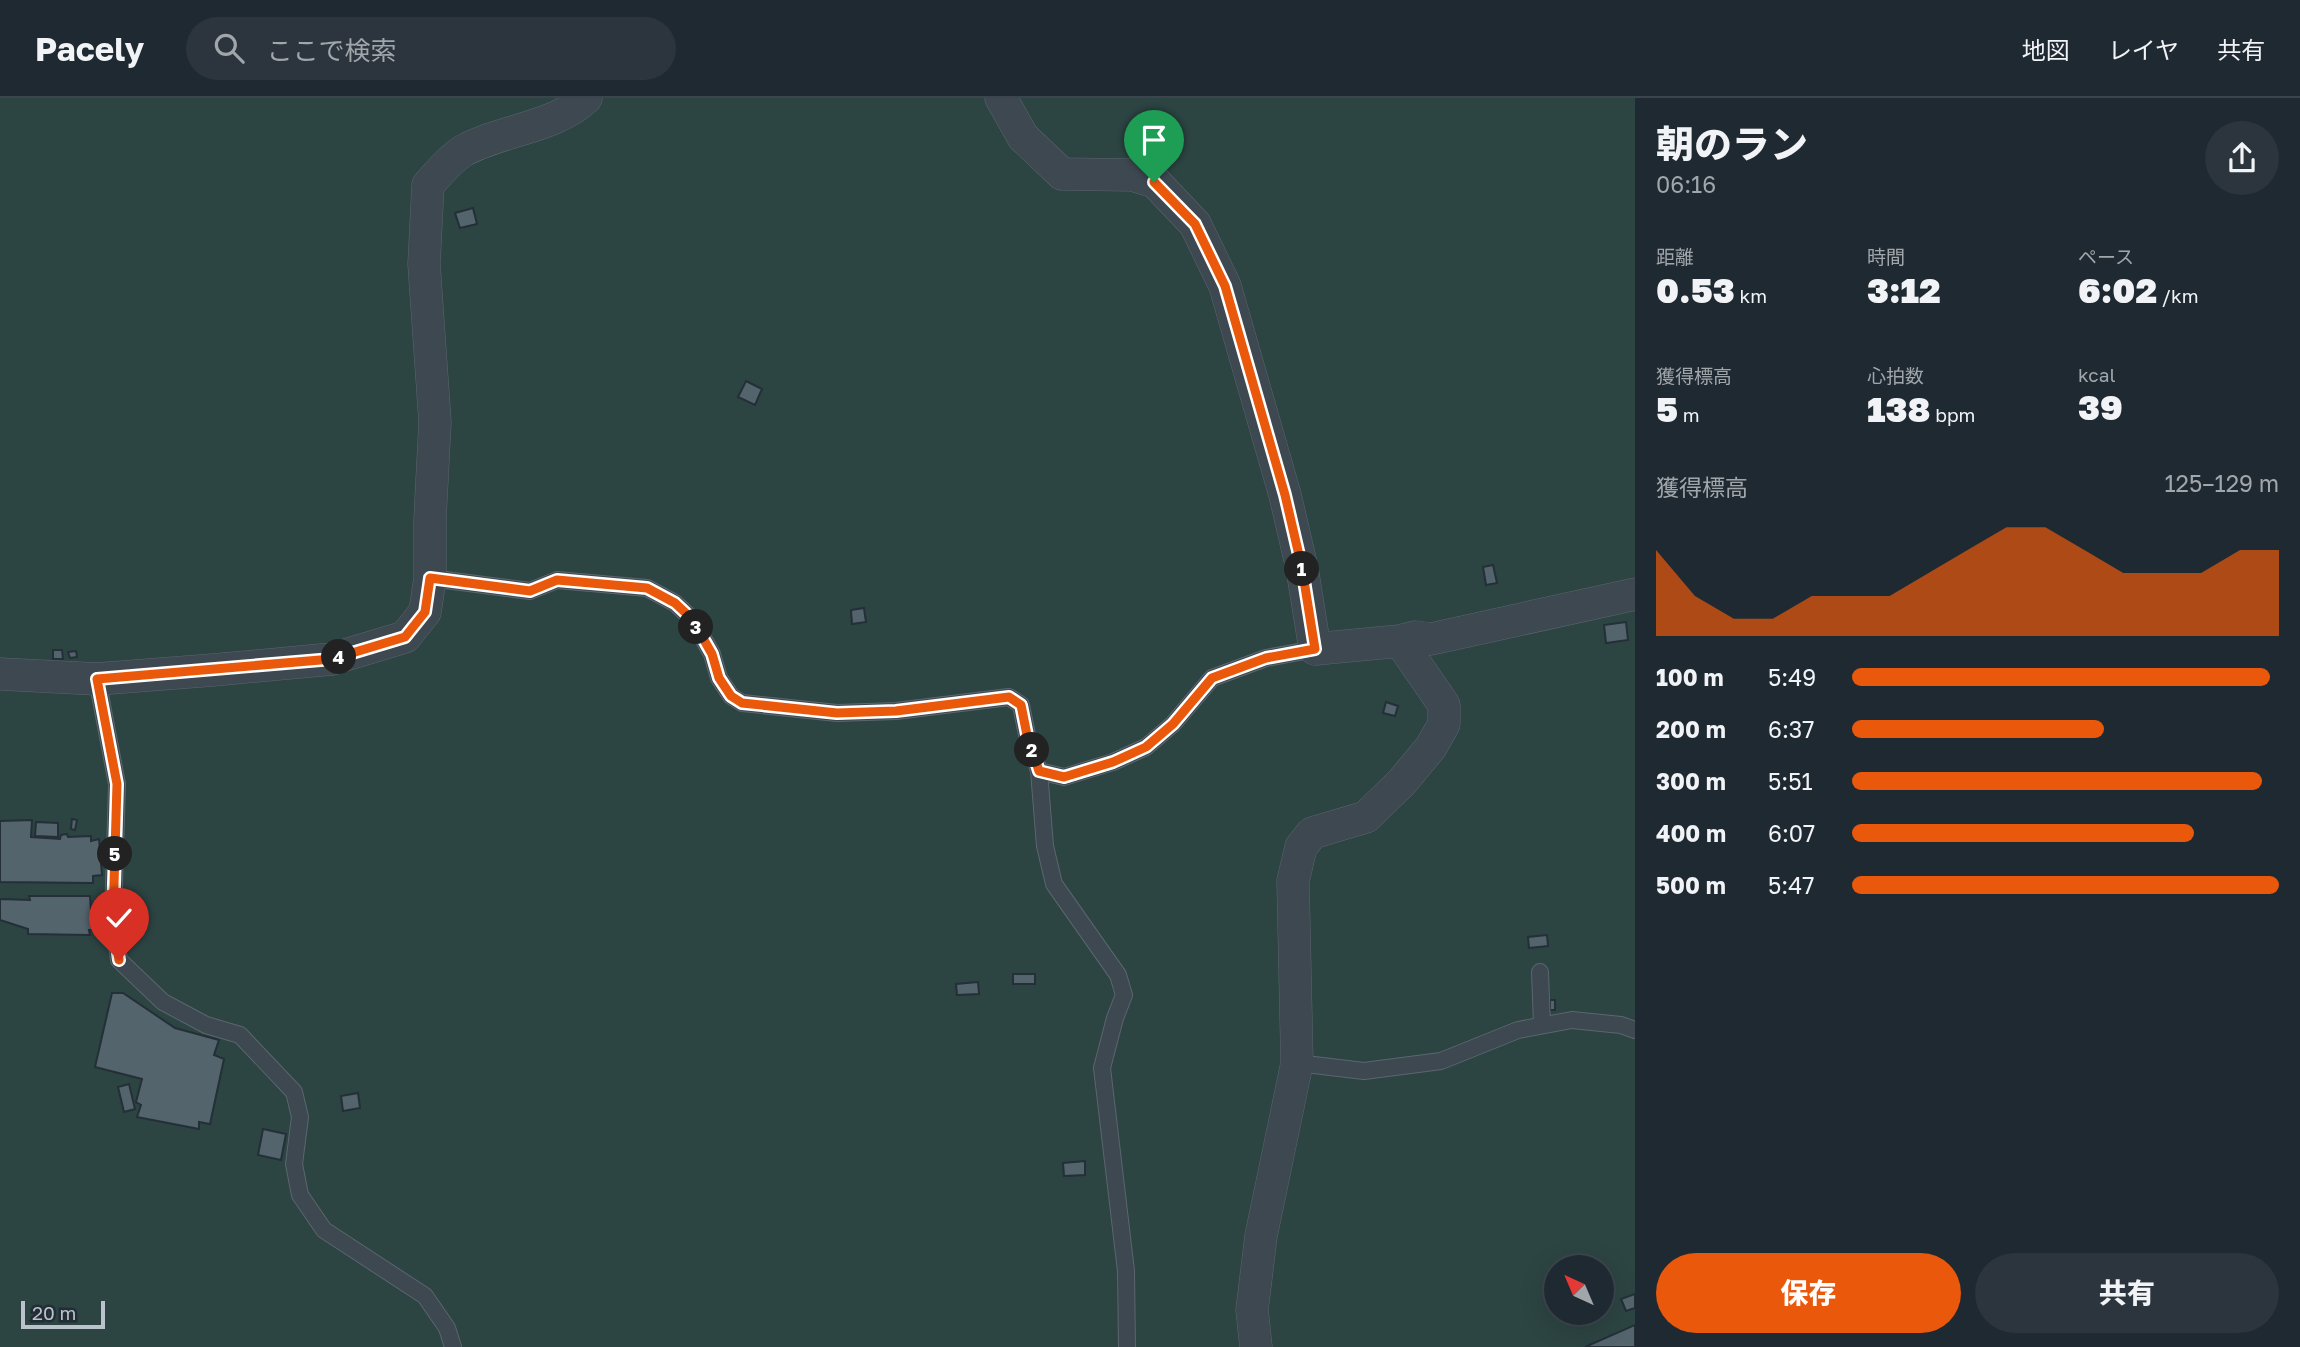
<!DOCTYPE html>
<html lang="ja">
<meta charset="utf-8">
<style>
:root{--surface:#1f2931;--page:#2c353d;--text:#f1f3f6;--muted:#a1a6ab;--line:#3c454d;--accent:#ea580c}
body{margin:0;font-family:"Golos Text","Noto Sans JP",sans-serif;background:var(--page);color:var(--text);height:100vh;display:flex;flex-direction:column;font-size:26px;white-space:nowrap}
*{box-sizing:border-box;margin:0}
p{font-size:23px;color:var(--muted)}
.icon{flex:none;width:38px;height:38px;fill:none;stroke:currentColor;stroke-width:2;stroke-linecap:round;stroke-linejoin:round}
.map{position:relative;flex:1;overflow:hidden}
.sheet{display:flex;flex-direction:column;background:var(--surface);width:665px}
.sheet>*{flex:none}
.needle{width:46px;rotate:316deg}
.buttons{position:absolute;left:1544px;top:1157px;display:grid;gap:14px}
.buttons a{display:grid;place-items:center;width:70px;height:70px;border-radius:50%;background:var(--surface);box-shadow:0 7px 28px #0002,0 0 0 2px var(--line);font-size:35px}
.scale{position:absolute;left:21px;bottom:18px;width:84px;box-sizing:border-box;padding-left:7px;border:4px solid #bac3cb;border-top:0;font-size:19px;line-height:24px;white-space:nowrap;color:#bac3cb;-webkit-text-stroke:5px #222d36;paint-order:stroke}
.pin{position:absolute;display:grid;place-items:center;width:60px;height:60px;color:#fff;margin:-72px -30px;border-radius:50% 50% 50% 0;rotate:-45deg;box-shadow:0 0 7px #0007}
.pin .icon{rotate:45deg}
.km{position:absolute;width:35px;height:35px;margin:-18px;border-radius:50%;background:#222;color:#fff;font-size:19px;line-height:35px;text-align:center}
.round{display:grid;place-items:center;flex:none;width:74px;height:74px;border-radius:37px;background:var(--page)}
.head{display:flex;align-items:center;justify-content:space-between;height:119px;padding:0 21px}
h1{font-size:38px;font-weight:800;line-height:52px}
.figures{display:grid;grid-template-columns:repeat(3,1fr);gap:10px;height:119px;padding:7px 21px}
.figures div{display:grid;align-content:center}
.figures b{font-size:35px;font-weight:800}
.figures small{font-size:19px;font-weight:400}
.figures p{font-size:19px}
.chart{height:196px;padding:14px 21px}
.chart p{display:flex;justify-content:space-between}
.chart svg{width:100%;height:126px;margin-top:7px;fill:var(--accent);opacity:.7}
.action{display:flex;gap:14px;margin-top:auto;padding:14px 21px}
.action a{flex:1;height:80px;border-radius:42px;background:var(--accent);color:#fff;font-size:28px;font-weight:800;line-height:80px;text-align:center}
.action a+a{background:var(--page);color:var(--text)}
ul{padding:0 21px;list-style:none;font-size:23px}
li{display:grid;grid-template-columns:112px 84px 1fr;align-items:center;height:52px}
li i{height:18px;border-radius:9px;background:var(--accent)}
header{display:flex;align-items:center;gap:42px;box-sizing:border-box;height:98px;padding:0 35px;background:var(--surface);border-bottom:2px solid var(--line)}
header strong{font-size:33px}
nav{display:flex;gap:38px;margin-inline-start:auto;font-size:24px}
.search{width:490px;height:63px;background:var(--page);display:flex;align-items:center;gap:18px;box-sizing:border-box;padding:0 24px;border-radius:38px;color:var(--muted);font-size:26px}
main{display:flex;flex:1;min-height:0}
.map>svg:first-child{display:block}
.green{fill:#2c4442;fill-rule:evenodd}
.building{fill:#54646d;stroke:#242f38;stroke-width:2}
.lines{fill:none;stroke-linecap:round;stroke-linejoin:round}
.service-casing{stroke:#5b666e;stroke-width:18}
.minor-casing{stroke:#5b666e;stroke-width:33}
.service{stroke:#3d4851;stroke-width:16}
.minor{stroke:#3d4851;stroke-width:32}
.route-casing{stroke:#fff;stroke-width:14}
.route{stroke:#ea580c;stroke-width:9}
</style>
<header>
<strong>Pacely</strong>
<div class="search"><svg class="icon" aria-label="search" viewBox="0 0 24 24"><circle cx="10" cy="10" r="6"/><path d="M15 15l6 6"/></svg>ここで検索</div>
<nav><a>地図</a><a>レイヤ</a><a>共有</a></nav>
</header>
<main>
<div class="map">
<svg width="1635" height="1249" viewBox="0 0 1635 1249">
<rect width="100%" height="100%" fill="#293741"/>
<path class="green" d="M0,0h1635v1249h-1635zM1556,1169h45v45h-45z"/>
<path class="building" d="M473,110l4,16 -17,4 -5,-15z
M746,283l16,8 -7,16 -17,-8z
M1493,467l4,18 -11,2 -3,-18z
M864,510l2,14 -14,2 -1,-14z
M1626,524l2,18 -22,3 -2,-18z
M53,552h9l1,9h-10z
M76,553l1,6 -7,1 -2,-6z
M1386,604l12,4 -3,10 -12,-3z
M72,721l5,1 -2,10 -4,-1z
M32,722l-1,17 29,2 1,-4 6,-1 1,3 23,-1v5l8,-2 3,36 -9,1v7l-93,-1v-61z
M36,724l22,1v14l-23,-1z
M29,798h61l1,14 11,-1v21h-13l1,5 -62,-1v-5l-28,-9v-21l30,1z
M1547,837l1,11 -19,2 -1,-11z
M1013,876h22v10h-22z
M978,884l1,12 -22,1 -1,-11z
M112,895h11l52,35 44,12 -5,15 10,4 -14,65 -11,-2v7l-62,-12 4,-12 -5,-3 6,-23 -47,-12z
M1550,902h5v10h-5z
M129,986l6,25 -11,3 -6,-25z
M358,995l2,15 -17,3 -2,-15z
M263,1031l23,5 -5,26 -23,-5z
M1085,1063v14l-21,1 -1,-13z
M1635,1196v14l-9,3 -5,-12z
M1635,1227v22h-50z"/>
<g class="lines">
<defs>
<path id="service" d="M430,480l100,13 27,-11 90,8 28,15 17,16 20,35 7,24 12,18 11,7 95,10 59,-2 113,-14 12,8 6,30 12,36 6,75 9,38 64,91 6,20 -9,23 -13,50 24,203 1,76
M97,581l20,105 -4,134 6,42 44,42 43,23 34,10 54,57 6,25 -6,47 6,31 24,35 101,66 22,32 6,19
M1039,673l25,6 49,-15 33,-15 27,-23 39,-46 54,-20 49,-9
M1540,874l2,53
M1297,965l67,8 77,-10 77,-31 54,-10 49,5 14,5"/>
<path id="minor" d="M1001,0l22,39 39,37 70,1 23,7 40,42 30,62 60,209 17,73 13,81 85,-8 15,-4 16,2 204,-45
M0,576l97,5 116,-9 119,-11 73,-22 20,-25 5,-34v-59l5,-97 -11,-158 4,-79c10,-11 22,-26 35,-34 37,-21 91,-23 123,-53
M1256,1249l-4,-37 9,-74 36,-173 -4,-182 8,-34 11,-14 54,-16 36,-35 29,-35 13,-23v-19l-44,-64"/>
</defs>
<use href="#service" class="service-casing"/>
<use href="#minor" class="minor-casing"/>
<use href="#service" class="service"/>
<use href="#minor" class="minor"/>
</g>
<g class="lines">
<defs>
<path id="route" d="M119,862l-6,-42 4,-134 -20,-105 235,-20 73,-22 20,-25 5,-34 100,13 27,-11 90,8 28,15 17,16 20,35 7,24 12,18 11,7 95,10 59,-2 113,-14 12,8 6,30 12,36 25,6 49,-15 33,-15 27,-23 39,-46 54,-20 49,-9 -13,-81 -17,-73 -60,-209 -30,-62 -41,-42"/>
</defs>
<use href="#route" class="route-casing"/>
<use href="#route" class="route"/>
</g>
</svg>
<div class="buttons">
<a><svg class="needle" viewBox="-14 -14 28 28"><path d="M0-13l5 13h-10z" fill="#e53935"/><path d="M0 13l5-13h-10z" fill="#a1a6ab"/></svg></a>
</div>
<div class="scale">20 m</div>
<div class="pin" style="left:1154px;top:84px;background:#1e9e55"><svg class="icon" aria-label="arrive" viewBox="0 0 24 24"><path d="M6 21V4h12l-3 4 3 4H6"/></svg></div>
<div class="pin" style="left:119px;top:862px;background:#d93025"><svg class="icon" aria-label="check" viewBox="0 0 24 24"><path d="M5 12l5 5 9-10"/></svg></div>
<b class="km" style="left:1302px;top:471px">1</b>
<b class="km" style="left:1032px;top:652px">2</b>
<b class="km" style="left:696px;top:529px">3</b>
<b class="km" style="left:339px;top:559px">4</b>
<b class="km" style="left:115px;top:756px">5</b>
</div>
<section class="sheet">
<div class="head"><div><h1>朝のラン</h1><p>06:16</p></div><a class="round"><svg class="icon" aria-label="share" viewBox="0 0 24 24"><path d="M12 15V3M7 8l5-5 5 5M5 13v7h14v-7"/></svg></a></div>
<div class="figures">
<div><p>距離</p><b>0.53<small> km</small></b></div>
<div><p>時間</p><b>3:12</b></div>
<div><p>ペース</p><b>6:02<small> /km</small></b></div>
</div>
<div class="figures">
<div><p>獲得標高</p><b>5<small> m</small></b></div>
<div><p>心拍数</p><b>138<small> bpm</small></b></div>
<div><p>kcal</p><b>39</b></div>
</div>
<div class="chart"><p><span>獲得標高</span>125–129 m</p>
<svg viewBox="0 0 160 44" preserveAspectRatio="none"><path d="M0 44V14L10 30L20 38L30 38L40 30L50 30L60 30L70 22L80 14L90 6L100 6L110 14L120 22L130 22L140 22L150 14L160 14V44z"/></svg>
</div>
<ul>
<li><b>100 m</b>5:49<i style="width:98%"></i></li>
<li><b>200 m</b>6:37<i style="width:59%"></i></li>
<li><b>300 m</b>5:51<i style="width:96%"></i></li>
<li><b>400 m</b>6:07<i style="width:80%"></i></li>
<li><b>500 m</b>5:47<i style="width:100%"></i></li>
</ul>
<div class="action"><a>保存</a><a>共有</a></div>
</section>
</main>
